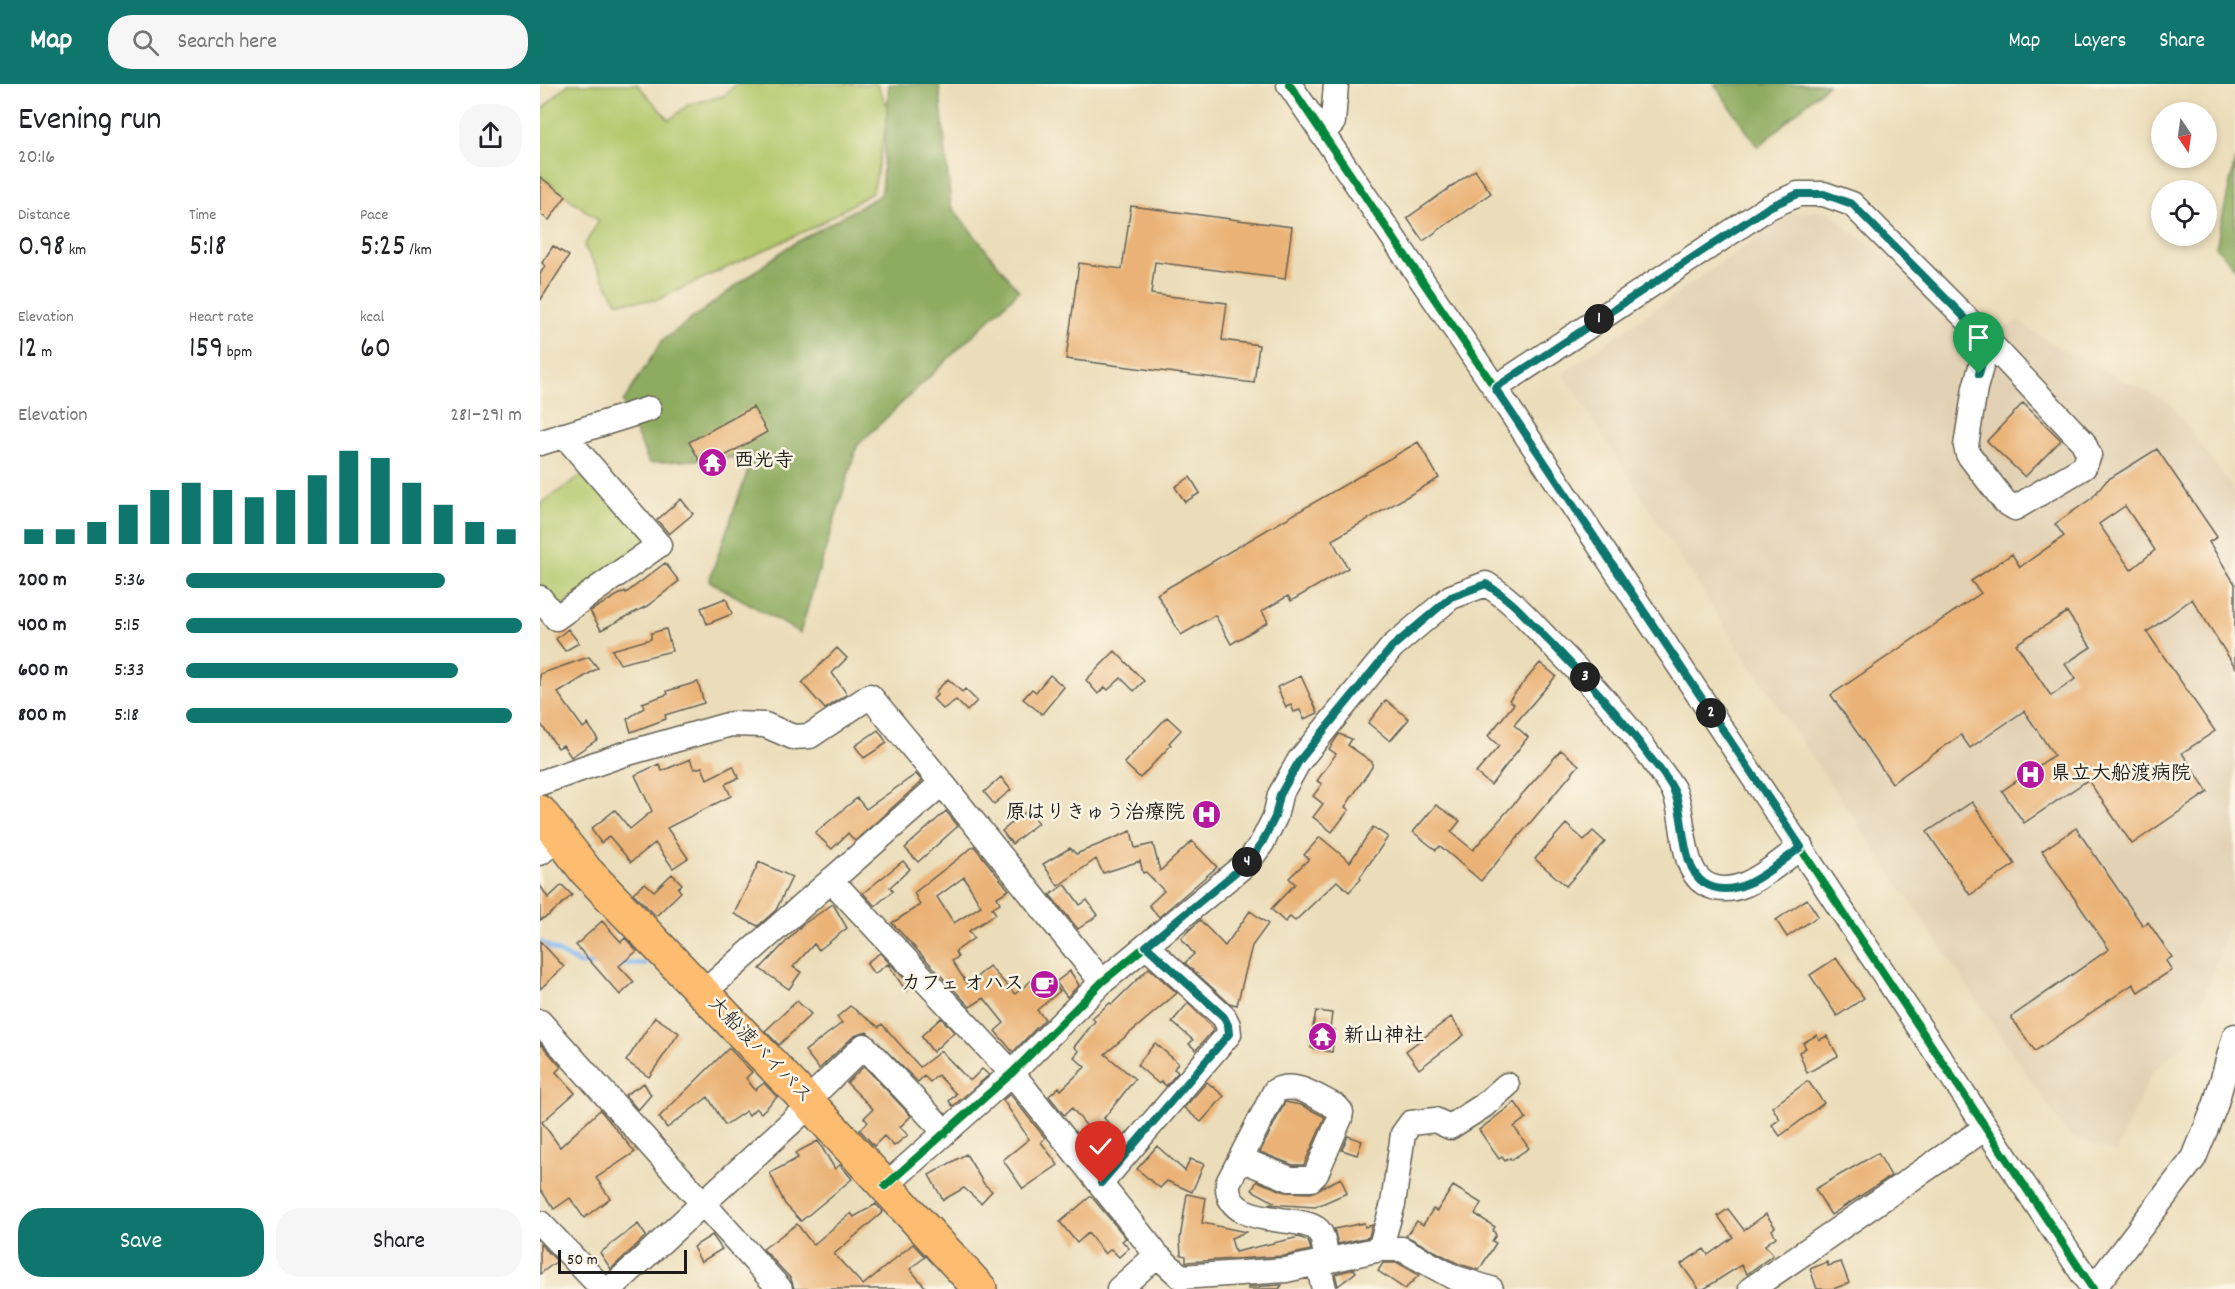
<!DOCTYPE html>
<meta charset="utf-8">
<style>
:root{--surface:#fff;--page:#f6f6f6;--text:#202124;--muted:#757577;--accent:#0f766e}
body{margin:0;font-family:Dekko,"Klee One",sans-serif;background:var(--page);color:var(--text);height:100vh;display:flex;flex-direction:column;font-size:22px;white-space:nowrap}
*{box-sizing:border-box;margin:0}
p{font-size:20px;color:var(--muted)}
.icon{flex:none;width:33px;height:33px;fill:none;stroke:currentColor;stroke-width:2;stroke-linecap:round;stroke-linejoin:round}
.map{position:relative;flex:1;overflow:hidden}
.details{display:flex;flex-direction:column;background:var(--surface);width:540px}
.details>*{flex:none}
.needle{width:39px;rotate:167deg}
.buttons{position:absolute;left:1611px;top:18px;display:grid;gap:12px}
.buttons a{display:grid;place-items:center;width:66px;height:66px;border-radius:50%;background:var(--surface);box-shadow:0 3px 9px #0003;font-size:30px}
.scale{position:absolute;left:18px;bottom:15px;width:129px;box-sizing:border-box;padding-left:6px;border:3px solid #1c1c1c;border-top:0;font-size:16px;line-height:21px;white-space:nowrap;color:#1c1c1c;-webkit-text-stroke:4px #fcf5e5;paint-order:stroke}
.pin{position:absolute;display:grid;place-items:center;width:51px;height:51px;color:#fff;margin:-62px -26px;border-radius:50% 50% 50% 0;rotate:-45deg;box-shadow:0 0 6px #0007}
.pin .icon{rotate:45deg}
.km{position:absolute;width:30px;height:30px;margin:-15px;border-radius:50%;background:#222;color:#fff;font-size:16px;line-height:30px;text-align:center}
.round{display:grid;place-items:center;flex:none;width:63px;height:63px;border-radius:24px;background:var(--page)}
.headline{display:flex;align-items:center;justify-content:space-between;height:102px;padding:0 18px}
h1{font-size:33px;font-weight:600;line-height:45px}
.stats{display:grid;grid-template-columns:repeat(3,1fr);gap:9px;height:102px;padding:6px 18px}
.stats div{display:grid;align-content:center}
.stats b{font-size:30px;font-weight:600}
.stats small{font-size:16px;font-weight:400}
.stats p{font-size:16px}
.chart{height:168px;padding:12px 18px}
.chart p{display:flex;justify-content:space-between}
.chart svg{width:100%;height:108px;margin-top:6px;stroke:var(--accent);stroke-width:6}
.action{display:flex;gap:12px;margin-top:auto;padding:12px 18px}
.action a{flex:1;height:69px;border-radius:24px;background:var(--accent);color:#fff;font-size:24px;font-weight:600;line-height:69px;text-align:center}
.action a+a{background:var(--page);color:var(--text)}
ul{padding:0 18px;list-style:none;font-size:20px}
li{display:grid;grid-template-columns:96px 72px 1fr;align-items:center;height:45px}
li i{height:15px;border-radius:8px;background:var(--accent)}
header{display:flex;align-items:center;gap:36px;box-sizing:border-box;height:84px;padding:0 30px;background:var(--accent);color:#fff}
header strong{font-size:28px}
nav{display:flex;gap:33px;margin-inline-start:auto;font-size:21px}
.search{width:420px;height:54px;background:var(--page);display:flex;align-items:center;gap:15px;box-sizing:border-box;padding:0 21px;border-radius:24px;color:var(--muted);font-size:22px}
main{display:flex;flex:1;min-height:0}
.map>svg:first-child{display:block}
.built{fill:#e2d1b4}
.green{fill:#b3c86c;stroke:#687244;stroke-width:1.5}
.forest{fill:#8eac60;stroke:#55643e;stroke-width:1.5}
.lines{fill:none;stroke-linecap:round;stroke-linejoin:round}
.stream{stroke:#82b9f2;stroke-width:5}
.building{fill:#eab276;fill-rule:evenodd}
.minor-casing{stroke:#646053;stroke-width:27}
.highway-casing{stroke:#646053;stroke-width:36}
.minor{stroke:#fff;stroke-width:24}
.highway{stroke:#fdbc6f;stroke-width:33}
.cycleway-casing{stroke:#fcf5e5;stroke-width:11}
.cycleway{stroke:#00873e;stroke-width:8}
.route-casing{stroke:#fff;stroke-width:12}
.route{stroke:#0f766e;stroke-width:8}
.labels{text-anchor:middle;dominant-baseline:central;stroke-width:5;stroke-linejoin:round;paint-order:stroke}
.poi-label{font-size:20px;font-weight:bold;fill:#1c1c1c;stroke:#fcf5e5;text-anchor:start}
.street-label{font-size:20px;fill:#1c1c1c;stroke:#fcf5e5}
</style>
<header>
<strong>Map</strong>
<div class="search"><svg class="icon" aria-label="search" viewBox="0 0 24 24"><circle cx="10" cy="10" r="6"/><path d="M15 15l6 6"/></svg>Search here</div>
<nav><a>Map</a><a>Layers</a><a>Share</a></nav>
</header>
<main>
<section class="details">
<div class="headline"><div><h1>Evening run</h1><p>20:16</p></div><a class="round"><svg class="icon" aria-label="share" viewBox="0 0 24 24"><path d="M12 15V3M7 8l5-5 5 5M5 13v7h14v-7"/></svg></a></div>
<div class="stats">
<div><p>Distance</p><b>0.98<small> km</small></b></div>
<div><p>Time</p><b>5:18</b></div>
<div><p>Pace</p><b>5:25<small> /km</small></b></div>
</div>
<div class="stats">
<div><p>Elevation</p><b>12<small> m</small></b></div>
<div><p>Heart rate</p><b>159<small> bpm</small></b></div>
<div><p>kcal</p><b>60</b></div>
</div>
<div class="chart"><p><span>Elevation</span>281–291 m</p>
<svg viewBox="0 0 160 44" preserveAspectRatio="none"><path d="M5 44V38M15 44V38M25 44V35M35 44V28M45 44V22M55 44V19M65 44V22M75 44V25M85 44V22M95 44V16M105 44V6M115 44V9M125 44V19M135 44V28M145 44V35M155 44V38"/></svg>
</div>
<ul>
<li><b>200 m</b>5:36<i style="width:77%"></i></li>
<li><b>400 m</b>5:15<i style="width:100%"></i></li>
<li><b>600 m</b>5:33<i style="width:81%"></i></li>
<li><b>800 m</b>5:18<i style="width:97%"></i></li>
</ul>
<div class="action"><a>Save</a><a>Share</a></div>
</section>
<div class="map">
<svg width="1695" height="1205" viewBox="0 0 1695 1205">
<rect width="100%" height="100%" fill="#fcf5e5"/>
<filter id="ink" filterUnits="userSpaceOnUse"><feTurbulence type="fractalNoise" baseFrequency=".0167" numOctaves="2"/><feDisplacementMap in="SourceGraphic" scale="12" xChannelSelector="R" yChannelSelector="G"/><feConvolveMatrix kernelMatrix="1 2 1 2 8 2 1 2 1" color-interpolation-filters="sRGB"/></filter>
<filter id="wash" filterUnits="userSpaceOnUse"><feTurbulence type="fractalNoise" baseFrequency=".008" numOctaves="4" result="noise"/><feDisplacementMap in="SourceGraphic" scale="24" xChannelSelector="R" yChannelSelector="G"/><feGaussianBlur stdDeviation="1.35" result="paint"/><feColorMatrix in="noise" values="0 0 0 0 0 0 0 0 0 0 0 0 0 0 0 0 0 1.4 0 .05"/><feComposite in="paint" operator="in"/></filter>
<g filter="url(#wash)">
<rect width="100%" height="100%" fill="#ebddb9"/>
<path class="built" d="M1286,126l78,62 63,67 33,-9 18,-9 41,27 111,55 65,88v417l-46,133 -36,30 -37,82 -48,-18 -333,-492 -172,-270 228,-159z"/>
<path class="green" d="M28,0h69l32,36 19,-15 38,-10 10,-11h141l12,26 -16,82 -57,34 -159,74 -40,2 -33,-56 15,-25 -59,-45v-65z
M51,385l60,73 -93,67 -18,-25v-80z"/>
<path class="forest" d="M349,0h50l12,122 68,85 -162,155 -57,187 -91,-52 45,-128 -14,4 -91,6 -26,-61 39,-61 126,-94 93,-52z
M1174,0h114l-70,63z
M1695,76v108l-19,-21z"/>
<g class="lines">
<path class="stream" d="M0,858l40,22h19
M77,880h28"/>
</g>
<g id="blocks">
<path class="building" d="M935,86l16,23 -68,48 -16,-23z
M0,93l26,19 -17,24 -9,-6z
M591,122l161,21 -7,52 -130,-17 -4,32 76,9 -5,37 37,5 -5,38 -188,-24 13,-96 43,6z
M13,162l16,10 -29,45v-27l5,-8 -3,-3z
M1483,319l38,37 -36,37 -38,-36z
M213,323l14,25 -63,36 -15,-26z
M878,358l21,36 -107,62 16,28 -57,33 -3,-5 -26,15 6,11 -37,22 -16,-29 -34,20 -24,-41z
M1617,365l60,88 -8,5 26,42v83l-43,-68 -45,33 68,99 -33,22 26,39 -76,52 -44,-64 -64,43 -22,-32 52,-36 -30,-44 -54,37 -9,-13 -69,48 -61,-88 150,-102 -10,-12 41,-27 8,13 44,-31 -9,-12 37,-26 15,-18zM1585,422l30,44 -24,20 -32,-46zM1527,528l24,35 -26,17 10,15 -24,17 -35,-52z
M650,393l10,16 -15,9 -10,-15z
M141,415l12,15 -24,20 -12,-14z
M125,479l14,18 -32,25 -46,24 -11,-19 35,-20 1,2z
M186,514l6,16 -25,10 -6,-16z
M28,545l11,14 -14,8 -9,-12z
M126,545l6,22 -52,13 -8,-14 39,-11v-6z
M297,564l10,10 -15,15 15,21 -22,15 -23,-26z
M575,567l29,30 -10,10 -13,-13 -13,12 -3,-3 -7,7 -12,-14z
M49,573l9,11 -40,25 25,35 5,-4 10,15 -27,18 -8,-12 -5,3 -18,-25v-49z
M1000,579l16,13 -42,49 14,12 -37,48 -15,-12 23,-27 -11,-10 26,-32 -5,-4z
M510,591l14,12 -22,27 -19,-15 9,-10 4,3z
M761,592l17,37 -14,6 -4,-9 -6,2 -3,-7 -5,2 -9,-20z
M408,595l14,13 3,-3 12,12 -10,10 -11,-11 -13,9 -10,-10 5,-5 -3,-2z
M158,598l6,21 -39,12 1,4 -35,13 -4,-13 17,-11 -2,-5 26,-9 -1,-3z
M846,616l23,19 -19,22 -22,-18z
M627,633l14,13 -12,13 2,2 -31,33 -16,-15z
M338,646l9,13 -23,15 -9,-12z
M799,650l13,5 -4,6 24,17v5l-27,40 4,3 -17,22 -19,-15 10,-13 -10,-8 9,-12 -5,-3 19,-27 -7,-5z
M1021,666l18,15 -98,116 -41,-35 -4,4 -23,-18 23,-27 24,16 -9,11 22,18z
M150,675l4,10 8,-2 5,12 26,-13 6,12 -14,6 6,12 -64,32 21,30 -15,10 -18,-25 -24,19 -22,-26 -8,7 -10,-14 24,-19 15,19 22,-18 -17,-36 24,-11 3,7z
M376,690l6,7 -67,60 -7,-8 -16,16 -17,-16 42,-35 9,11z
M461,693l10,13 -17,14 -10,-12z
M1432,718l43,62 -45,31 -43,-63z
M488,726l10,13 -26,21 -10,-13z
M406,727l12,15 -40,36 -13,-14z
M1026,740l18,16 9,-9 12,11 -39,44 -31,-27z
M833,743l15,10 -28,40 1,2 -12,13 -12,-11 -42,40 -5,-4 -5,5 -14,-13 24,-25 -6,-6 20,-19 -5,-4 16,-18 30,25z
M1536,744l67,98 5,-4 24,35 -6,4 6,9 -34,22 -5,-8 -98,67 -24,-34 98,-68 -67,-98z
M591,747l4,17 18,-4 7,27 32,-30 25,26 -58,50 -10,-12 15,-14 -18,-19 -3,1 -3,-12 -37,12 -7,-14 -38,27 -15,-22 27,-16 6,6z
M434,762l35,44 -12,7 3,6 -8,5 4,6 -27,17 5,7 -19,14 3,5 -6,4 16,24 21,-19 26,28 28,-23 17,20 -23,19 8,9 -32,33 -18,-21 9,-8 -20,-25 -14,9 -78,-84 28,-18 -6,-12zM424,793l17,29 -27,17 -17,-26z
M363,777l7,8 -20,18 3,4 -18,15 -12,-13z
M219,778l33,15 -16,33 -18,16 -24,-12z
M132,790l10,10 -4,4 3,4 -25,24 -23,-23 12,-10 9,8z
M525,800l15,21 7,-5 11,15 -20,14 -28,-34z
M0,801l8,13 14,-13 10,10 -24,21 -8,4z
M1267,815l11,17 -31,21 -11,-17z
M293,820l14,24 -28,22 -5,-6 -21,23 8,5 -12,17 -29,-20 42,-44z
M710,827l18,13 -16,22 -15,59 -8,-2 -44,-40 9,-9 -13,-16 19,-18 25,26z
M62,837l19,21 4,-4 12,13 -18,15 15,16 -14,13 -44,-50z
M0,857l24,26 -24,22z
M340,869l32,34 -6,4 -18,-27 -14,10 -8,-11z
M1296,874l28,40 -27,18 -27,-41z
M609,884l28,25 -72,61 30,25 -31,39 16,19 -15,12 -33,-41 -8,7 -15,-19 10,-9 2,3 24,-23 -11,-10 5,-6 -5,-4 21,-26 -3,-3 18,-15 2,1z
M530,887l9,14 -12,12 -11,-15z
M257,917l14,13 -32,31 -14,-14z
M648,919l26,26 -18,21 -7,-6 4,-4 -21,-18z
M310,922l29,21 3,-3 38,43 21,-16 27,28 3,1 11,-11 7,6 -36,31 -4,-5 7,-7 -18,-19 -8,7 -6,-6 -6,6 -51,-50 -13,4 -35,33 -14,-18 37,-28 -5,-6z
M776,927l16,2 -2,16 5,1 -3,22 -21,-4 1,-6h-2z
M115,933l24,16 -30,44 -23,-16z
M911,933l13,18 -45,34 -13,-18z
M401,934l13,14 -21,20 -12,-16z
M1277,951l2,5 8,-4 11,20 -31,17 -8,-21 7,-4 -3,-5z
M0,959l21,24 -5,5 19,21 -33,29 18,25 40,-37 35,42 -39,26 14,20 -26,20 -14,-20 -16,11 -14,-20z
M615,959l23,20 -4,6 4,3 -12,14 -5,-5 -2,3 -22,-19z
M189,964l23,24 -6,6 9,12 9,-7 13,14 -16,16 -5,-5 -7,7 -3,-4 -21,14 -17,-28 -41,31 -8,-11z
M324,982l47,50 -11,11 8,8 -14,11 -10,-10 -10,10 -14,-16 8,-8 -4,-4 9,-9 -26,-26z
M1268,997l16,22 -44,33 -8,-11 8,-6 -8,-12z
M667,998l17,14 -23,26 -17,-14z
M104,999l7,12 -13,15 -13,-15z
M470,1010l35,44 -4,4 17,23 -35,24 -20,-29 26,-21 -26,-39z
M745,1018l16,3 24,12 -21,48h-11l-33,-13z
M975,1018l11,16 -12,9 15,21 -18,12 -1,-2 -5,3 -3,-4 -3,2 -20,-29z
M808,1052l14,5 -5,14 -15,-5z
M278,1057l17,28 5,-4 12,14 -51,42 -16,-17 -15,-31 28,-15 -3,-5z
M617,1062l28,25 5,-12 14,5 -12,28 -25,-11 -7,7 -23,-19z
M1338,1069l13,23 -60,39 -16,-26z
M426,1070l18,30 8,7 -11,12 -17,-15 -21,12 -14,-25z
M801,1094l6,15 -32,14 -47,-3 6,-2 -22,-12 5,-9 28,11 26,1z
M913,1102l28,17 -6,11 20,13 -2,3 3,5 -4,6 4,2 -17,27 -20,-6 -53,-28 11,-15 6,4 10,-16 4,2z
M647,1110l19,4 -4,25 44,9 -15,6 4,14 64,-15 9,4 3,9 -27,6 -98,6v-6l-5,-1 -1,-16z
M551,1112l35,42 -4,3 7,7 -10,9 -8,-8 -6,5 -17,-21 -11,10 -17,-21z
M336,1120l7,8 -49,42 29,31 50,-41 12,13 -15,12 17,20h-133l-3,-10 -28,-30 34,-25 16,21 38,-32 3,4z
M1188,1125l16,21 22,-16 9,13 -3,3 4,7 -11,8 8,10 -26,19 -6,-9 -37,24h-5l-18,-25 23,-15 4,6 25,-18 -15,-21z
M824,1139l1,4 7,-2 -3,12 -31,7 -4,-15z
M98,1140l8,12 -35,33 -11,-16z
M172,1151l10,14 -21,13 -8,-15z
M0,1160l17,17 -17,13z
M1287,1178l1,4 13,-4 8,21 -16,6h-16l-7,-20z
M843,1179h15l21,12 -14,14 -27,-18z
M814,1185l2,3 -18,14 -3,-12z
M742,1201l-3,4h-31v-2z"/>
</g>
</g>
<g filter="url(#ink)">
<use href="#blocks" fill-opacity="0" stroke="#646053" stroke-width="1.5"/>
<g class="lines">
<defs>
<path id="minor" d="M749,0l206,304 598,901
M782,50l11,-12 3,-38
M955,304l274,-181 29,-13h26l28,10 120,120 111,118 6,13 -5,12 -69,41 -10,-6 -37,-48 -2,-8 9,-58 9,-32 -8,-27
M0,359l109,-34
M0,514l16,20 103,-73 -95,-110
M0,699l81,-28 110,-31 34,1 28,12 17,-1 60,-40 72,87
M0,769l19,-16
M291,796l181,193 145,182 -38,34
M163,909l239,-210 160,199
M0,938l240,267
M267,1017l57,-55 81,86
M700,1075l50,20h21l5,-5 24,-56 1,-6 -4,-5c-19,-9 -42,-27 -62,-16l-47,92c-3,47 73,30 90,47 7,8 7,22 8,31
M561,1099l128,-149 -1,-9 -4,-8 -78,-71
M345,1102l127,-113 90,-91 146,-120 14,-19 13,-26 5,-22 19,-34 93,-114 59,-50 35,-13c28,17 44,38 67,61 36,36 69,73 99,114 7,10 15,20 21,30 13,24 6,78 31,94 33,21 71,-18 97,-36
M0,1139l63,66
M840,1165h22l51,28 38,12
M617,1171l24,22 105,-7 94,-21 13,-45 10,-70 8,-11 24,-3 15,7 33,-21 24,-21
M778,1179l6,26
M70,1205l200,-184
M1211,1205l233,-160
M1553,1205l101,-131 21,-52 20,-70"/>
<path id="highway" d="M0,728l46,59 221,230 173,188"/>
</defs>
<use href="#minor" class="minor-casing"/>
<use href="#highway" class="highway-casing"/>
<use href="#minor" class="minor"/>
<use href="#highway" class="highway"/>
<defs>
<path id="cycleway" d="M749,0l206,304 598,901
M345,1102l127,-113 90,-91 146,-120 14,-19 13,-26 5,-22 19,-34 93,-114 59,-50 35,-13c28,17 44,38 67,61 36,36 69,73 99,114 7,10 15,20 21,30 13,24 6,78 31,94 33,21 71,-18 97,-36"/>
</defs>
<use href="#cycleway" class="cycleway-casing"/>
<use href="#cycleway" class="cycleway"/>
</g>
</g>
<g class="lines" filter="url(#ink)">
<defs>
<path id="route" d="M561,1099l128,-149 -1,-9 -4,-8 -78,-71 102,-84 14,-19 13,-26 5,-22 19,-34 93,-114 59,-50 35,-13c28,17 41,35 64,58 35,36 69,72 99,114 8,10 18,21 24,33 13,24 6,77 31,94 33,21 72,-18 97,-36l-306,-459 274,-181 29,-13h26l28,10 124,125 8,27 -5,18"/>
</defs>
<use href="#route" class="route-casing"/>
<use href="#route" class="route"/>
</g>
<defs>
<symbol id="temple-disc" viewBox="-11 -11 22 22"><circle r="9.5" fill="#b5179e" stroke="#fcf5e5"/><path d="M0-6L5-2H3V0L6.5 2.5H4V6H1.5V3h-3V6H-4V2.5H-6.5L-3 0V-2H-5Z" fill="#fff"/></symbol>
<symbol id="hospital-disc" viewBox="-11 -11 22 22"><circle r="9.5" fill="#b5179e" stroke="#fcf5e5"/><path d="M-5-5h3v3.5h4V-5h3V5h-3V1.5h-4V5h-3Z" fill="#fff"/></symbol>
<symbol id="cafe-disc" viewBox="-11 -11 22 22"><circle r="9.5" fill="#b5179e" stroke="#fcf5e5"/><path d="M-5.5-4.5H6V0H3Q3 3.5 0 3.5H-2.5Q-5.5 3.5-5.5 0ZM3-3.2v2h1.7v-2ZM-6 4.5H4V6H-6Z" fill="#fff"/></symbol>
</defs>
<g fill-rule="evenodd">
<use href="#temple-disc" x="156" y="362" width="33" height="33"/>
<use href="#hospital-disc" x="1474" y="674" width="33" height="33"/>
<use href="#hospital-disc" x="650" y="714" width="33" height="33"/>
<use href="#cafe-disc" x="488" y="884" width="33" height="33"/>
<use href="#temple-disc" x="766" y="936" width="33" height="33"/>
</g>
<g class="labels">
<g class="poi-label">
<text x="194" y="378">西光寺</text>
<text x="1511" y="691">県立大船渡病院</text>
<text x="645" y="730" text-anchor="end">原はりきゅう治療院</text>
<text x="484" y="901" text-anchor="end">カフェ オハス</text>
<text x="804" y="953">新山神社</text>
</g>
<g class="street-label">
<text transform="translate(219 967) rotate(46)">大船渡バイパス</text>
</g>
</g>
</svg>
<div class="buttons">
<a><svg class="needle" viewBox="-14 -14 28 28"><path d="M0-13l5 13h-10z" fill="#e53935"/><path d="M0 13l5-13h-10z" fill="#757577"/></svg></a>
<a><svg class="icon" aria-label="locate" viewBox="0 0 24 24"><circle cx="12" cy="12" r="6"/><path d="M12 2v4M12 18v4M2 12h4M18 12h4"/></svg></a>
</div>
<div class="scale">50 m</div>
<div class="pin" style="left:1439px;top:290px;background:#1e9e55"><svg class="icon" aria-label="arrive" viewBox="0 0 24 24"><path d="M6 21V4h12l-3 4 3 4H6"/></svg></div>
<div class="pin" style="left:561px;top:1099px;background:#d93025"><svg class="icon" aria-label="check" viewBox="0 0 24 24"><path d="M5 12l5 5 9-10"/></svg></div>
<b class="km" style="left:1059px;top:235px">1</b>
<b class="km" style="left:1171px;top:629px">2</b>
<b class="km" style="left:1045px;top:593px">3</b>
<b class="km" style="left:707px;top:778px">4</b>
</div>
</main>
